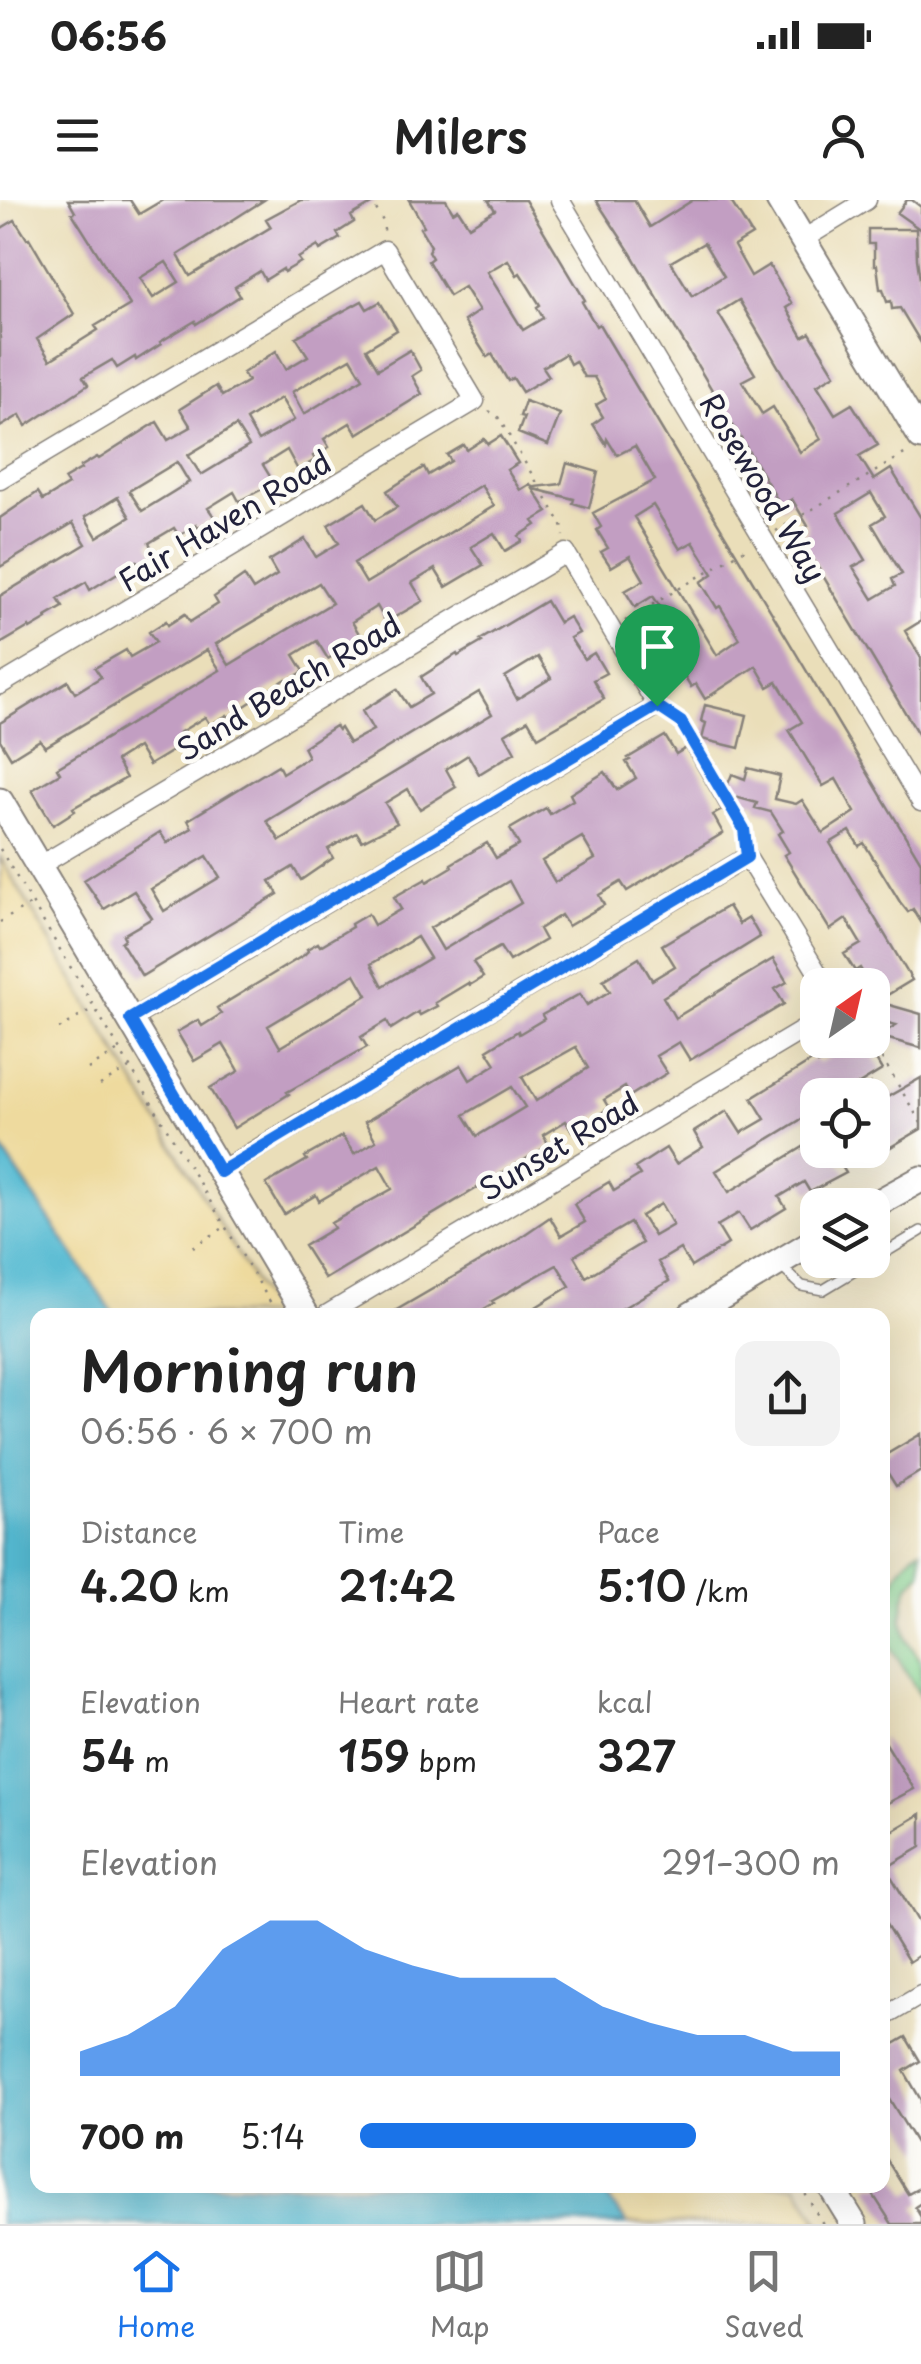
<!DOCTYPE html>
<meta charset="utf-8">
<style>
:root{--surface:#fff;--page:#f2f2f2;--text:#222;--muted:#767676;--line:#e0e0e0;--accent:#1a73e8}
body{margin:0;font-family:"Playpen Sans",sans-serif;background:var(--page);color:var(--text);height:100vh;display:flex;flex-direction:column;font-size:38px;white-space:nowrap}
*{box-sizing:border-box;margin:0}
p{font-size:32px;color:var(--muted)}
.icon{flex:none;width:55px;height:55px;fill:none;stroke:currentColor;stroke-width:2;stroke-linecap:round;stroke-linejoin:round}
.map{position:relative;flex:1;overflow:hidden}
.panel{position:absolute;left:30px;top:1108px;width:860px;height:885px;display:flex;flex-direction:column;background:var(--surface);border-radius:20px;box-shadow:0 10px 40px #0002}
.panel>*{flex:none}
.needle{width:65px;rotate:34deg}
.buttons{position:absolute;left:800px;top:768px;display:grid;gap:20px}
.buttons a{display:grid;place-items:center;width:90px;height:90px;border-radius:20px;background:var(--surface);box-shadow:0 10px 40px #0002;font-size:50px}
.pin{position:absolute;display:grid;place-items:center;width:85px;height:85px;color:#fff;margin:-102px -42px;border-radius:50% 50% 50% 0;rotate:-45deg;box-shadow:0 0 10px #0007}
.pin .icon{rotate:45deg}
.round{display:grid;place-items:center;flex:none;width:105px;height:105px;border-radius:20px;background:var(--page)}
.summary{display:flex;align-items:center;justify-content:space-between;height:170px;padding:0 50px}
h1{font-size:55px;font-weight:600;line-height:75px}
.figures{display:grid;grid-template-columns:repeat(3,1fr);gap:15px;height:170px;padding:10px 50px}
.figures div{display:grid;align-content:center}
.figures b{font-size:42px;font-weight:600}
.figures small{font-size:28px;font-weight:400}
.figures p{font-size:28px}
.chart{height:280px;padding:20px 50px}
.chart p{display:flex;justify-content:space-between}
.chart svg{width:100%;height:180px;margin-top:10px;fill:var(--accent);opacity:.7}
ul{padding:0 50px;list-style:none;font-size:32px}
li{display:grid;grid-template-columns:160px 120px 1fr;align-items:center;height:75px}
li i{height:25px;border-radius:12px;background:var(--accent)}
.status{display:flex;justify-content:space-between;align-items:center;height:70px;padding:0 50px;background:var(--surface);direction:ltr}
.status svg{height:28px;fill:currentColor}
header{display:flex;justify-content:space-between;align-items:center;height:130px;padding:0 50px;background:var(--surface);font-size:45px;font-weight:600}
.tab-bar{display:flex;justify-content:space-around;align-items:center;height:140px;border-top:2px solid var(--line);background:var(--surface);font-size:28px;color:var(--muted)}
.tab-bar a{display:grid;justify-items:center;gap:5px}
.tab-bar .current{color:var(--accent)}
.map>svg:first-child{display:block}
.green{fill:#8bd794;stroke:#567c68;stroke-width:2.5}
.sand{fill:#eeda9e;stroke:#887e6c;stroke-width:2.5}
.water{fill:#54bad2;stroke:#3b6e86;stroke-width:2.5}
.building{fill:#c29ec2;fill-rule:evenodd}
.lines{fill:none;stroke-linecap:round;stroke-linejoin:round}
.lane-casing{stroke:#86807a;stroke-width:12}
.street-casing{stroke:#86807a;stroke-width:21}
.secondary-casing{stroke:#86807a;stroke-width:29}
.path{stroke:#86807a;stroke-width:2.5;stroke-dasharray:2.5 8;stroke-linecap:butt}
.lane{stroke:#fff;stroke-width:9}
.street{stroke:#fff;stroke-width:18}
.secondary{stroke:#fff;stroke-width:25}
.route-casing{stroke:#fff;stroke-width:20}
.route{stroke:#1a73e8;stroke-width:12}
.labels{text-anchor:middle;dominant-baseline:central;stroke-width:9;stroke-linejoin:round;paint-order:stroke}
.street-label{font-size:30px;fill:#22223b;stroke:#fdfcf7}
</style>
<div class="status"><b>06:56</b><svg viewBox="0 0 49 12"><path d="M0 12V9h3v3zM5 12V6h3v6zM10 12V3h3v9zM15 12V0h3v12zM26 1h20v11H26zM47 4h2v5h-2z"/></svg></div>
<header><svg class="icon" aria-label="menu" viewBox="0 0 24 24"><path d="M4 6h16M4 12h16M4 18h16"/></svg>Milers<svg class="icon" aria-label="person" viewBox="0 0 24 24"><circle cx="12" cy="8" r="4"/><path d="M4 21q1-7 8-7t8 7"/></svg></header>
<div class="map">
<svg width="921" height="2024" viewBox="0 0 921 2024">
<rect width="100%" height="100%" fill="#fdfcf7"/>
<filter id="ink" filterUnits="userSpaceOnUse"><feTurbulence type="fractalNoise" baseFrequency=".01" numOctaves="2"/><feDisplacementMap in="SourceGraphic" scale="20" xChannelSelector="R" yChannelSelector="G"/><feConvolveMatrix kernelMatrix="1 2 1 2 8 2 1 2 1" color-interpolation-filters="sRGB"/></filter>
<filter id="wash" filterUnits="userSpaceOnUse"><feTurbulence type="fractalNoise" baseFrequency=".0048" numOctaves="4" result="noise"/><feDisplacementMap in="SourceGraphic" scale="40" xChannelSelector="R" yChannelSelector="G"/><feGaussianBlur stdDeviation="2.25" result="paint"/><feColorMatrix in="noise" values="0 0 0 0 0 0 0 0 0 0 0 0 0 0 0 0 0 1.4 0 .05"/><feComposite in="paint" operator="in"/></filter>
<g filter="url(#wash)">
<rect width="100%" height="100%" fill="#eadeb9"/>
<path class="green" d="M921,1349v23l-12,14 -4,11 -3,21 5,21 14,24v34l-38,-63v-18l6,-4c0,-26 10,-49 32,-63z"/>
<path class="sand" d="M0,657l274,458h-160l-114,-169z
M598,1985h199l23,39h-193z"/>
<path class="water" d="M0,946l114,169h-76v870h560l29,39h-627z"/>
<g id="blocks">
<path class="building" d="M68,0h62l9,14 24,-14h101l-86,55 12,21 81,-49 -5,-8 35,-19h77l-27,16 3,6 -17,11 3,5 -20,12 -2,-4 -20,12 3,4 -17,10 -1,-3 -18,11 -5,-9 -25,16 5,9 -44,28 -1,-3 -35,21 1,2 -25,16 -1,-3 -18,11 -5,-8 -29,17 5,8 -62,41 -6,-11 -20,12v-198l15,-9 12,19 2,-1 45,76 -37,25 13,21 48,-30 -3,-4 35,-21 -58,-92 3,-1zM166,62l13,20 -26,16 -13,-20z
M409,0h37l7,12 5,-3 11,17 26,-16 -7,-10h37l60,100 -3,2 14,24 3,-2 10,17 312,521v60l-8,-13 -5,3 -8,-10 -36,-59 -5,3 -9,-15 -20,12 82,137 -28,17 -8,-12h-6l-10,-17 -5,3 -11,-17 17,-10 -15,-25 -16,11 -46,-75 5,-3 -11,-18 5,-3 -12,-19 -16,-4 2,-5 -33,-9 8,-20 13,5 3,-11 32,8 -5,23 21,5 6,-4 21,33 32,-21 -19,-33 -13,7 -34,-56 13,-8 -25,-40 -9,5 -12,-21 -51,33 -9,-15 -5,3 -16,-27 -6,3 -21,-36 18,-11 -13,-20 -18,11 -10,-16 19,-11 -14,-24 -19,11 -10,-15 7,-4 -11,-18 4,-3 -8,-14 62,-33 -20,-34 -18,9 -10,-16 -1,5 -13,-20 10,-7 -7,-12 10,-6 -12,-22h-10l-9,-16 -5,3 -5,-10 -22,13 6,9 -27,16 -9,-14 -5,3 -16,-27 -5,3 -23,-36 15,-10 -15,-24 -15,9 -21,-35 4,-3 -4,-7 3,-5 -11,-18 4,-2zM508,60l9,15 3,-2 20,32 -3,2 6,11 -20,12 -36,-58zM653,305l27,44 13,-7 20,32 -12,8 16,26 3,-2 20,33 -23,16 -83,-138z
M596,0h38l16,27 43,-27h37l12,19 10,16 -18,11 17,30 18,-11 23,39 -6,4 17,29 7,-4 25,41 -18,11 18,29 17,-10 26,41 -19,11 15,24 17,-11 30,49v103l-16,10 16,27v81l-122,-203 9,-5 -2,-4 2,-1 -16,-27 -11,7 -151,-254zM704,43l20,33 -32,20 -21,-34zM739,100l82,139 -21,13 -27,-45 -11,7 -20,-33 13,-7 -37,-61zM871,293l14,23 -13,8 30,50 -10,5 3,7 -22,13 -20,-32 13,-7 -28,-47z
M907,0h5l9,7v23l-24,-17z
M868,29h48l1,30 4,27v57l-21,-35 -8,1 -1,-8 -4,1 -4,-13h-3l-3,-24h-3v-21h-6z
M362,101l5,8 13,-7 17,28 -31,19 12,20 32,-19 11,20 -9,6 10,18 -65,40 -7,-11 -26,16 5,8 -16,9 2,4 -17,10 -11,-20 -24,15 11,18 -35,18 -5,-9 -26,16 7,10 -17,10 -2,-3 -17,11 -5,-8 -25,15 7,12 -17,10 -2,-4 -47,29 -4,-8 -28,17 5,8 -17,10 1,2 -17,10 -1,-2 -29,17v-48l86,-52 -13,-21 -73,44v-49l38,-26 5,8 25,-15 -4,-6 17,-10 -1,-2 17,-10 2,2 58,-37 11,18 23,-13 -11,-18 36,-23 6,10 26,-15 -5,-8 33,-22 10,18 22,-13 -12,-19zM351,158l12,20 -59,36 -12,-22zM281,198l13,22 -36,21 -12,-21zM236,226l13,20 -48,29 -13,-20zM177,262l12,20 -47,29 -13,-20zM118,297l12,20 -33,20 -12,-20z
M525,201l35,13 -12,31 -30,-12 6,-16 -4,-1z
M501,236l17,27 -11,7 13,20 10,-6 18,28 -15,9 3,4 -17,11 3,5 -17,10 -11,-18 -23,14 12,18 -37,22 -11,-18 -23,14 11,18 -37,21 -9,-16 -25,16 9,15 -33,22 -11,-18 -23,14 10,16 -16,10 -2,-2 -58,38 -1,-2 -17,10 -5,-8 -26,16 6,10 -36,22 -11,-18 -22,14 10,17 -53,30 2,3 -22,14 -21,-35 28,-17 -3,-5 163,-98 -13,-20 -162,97 -5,-7 -29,18 -11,-18v-17l68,-42 7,12 26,-16 -6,-9 31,-18 4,7 26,-15 -7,-10 17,-11 2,4 17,-11 5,8 28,-18 -4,-7 30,-21 9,14 24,-15 -8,-14 36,-22 11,18 23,-14 -11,-18 37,-22 10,17 22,-13 -10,-16 37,-24 4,8 23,-14 -4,-6 17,-10 3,5 17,-11 4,5zM481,285l13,21 -128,77 -12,-20zM319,383l13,20 -103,62 -13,-21z
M567,263l31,9 -9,36 -16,-5 1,-4 -40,-10v-2l27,-3z
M546,401l13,22 10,-6 10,16 -9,5 14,21 10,-6 12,20 -13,7 11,19 -66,38 -10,-17 -23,14 10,18 -36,22 -11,-19 -22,14 10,18 -36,22 -12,-20 -23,14 12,20 -35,18 -5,-8 -29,16 5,9 -32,22 -8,-13 -23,14 8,13 -136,82 -21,-34 4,-3 -2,-4 29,-17 -18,-27 -30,18 -20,-29 76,-48 7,11 25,-15 -4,-8 90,-55 4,8 26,-16 -5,-10 32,-21 3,4 2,-2 9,15 24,-13 -11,-19 35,-22 12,18 22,-13 -10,-17 36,-23 1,2 24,-14 -2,-2zM538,457l13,21 -34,21 -12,-22zM479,492l13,22 -212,127 -13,-20zM207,656l13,21 -56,34 -13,-22z
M705,505l42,10 -8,33 -37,-9 4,-16 -5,-2z
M665,536l11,18 10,-6 36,62 -9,5 10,18 -96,58 -6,-9 -22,13 5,10 -36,21 -7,-11 -22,14 6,11 -36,21 -9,-14 -27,15 10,15 -13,8 -2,-2 -33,20 2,3 -17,9 -2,-3 -27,17 -4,-8 -26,16 6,10 -80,45 2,2 -55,34 -24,-40 29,-17 -2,-4 -14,-23 -29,17 -17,-29 21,-12 4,6 19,-12 -4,-6 87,-53 4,-4 -1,-2 11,-6 2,3 32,-19 -1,-3 17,-10 6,11 27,-16 -7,-12 32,-18 1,3 25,-15 -1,-3 36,-21 9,15 23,-13 -9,-16 36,-21 4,6 23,-14 -3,-6 35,-22 12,18 19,-12 -10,-16 4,-2 -2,-2zM582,637l13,22 -40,23 -13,-21zM509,681l12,22 -78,47 -13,-22zM417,737l13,21 -47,28 -12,-22zM355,774l12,21 -87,52 -12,-21z
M728,706l11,18 10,-6 11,19 -97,60 12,21 98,-59 14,23 -12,7 9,15 -94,56 -11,-18 -23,14 11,17 -37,23 -5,-9 -21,13 5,8 -37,23 -6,-10 -23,14 6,10 -224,134 -21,-33 30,-18 -3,-5 61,-34 -13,-23 -60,35 -3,-6 -32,19 -18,-30 41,-24 -2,-3 37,-21 12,18 22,-13 -11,-19 96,-57 9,15 26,-16 -9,-14 31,-19 1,3 25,-15 -2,-4 38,-21 7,11 23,-14 -7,-11 36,-22 13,22 23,-14 -13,-21zM576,847l12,21 -52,33 -14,-24zM512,887l13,20 -48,29 -13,-21z
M886,804l35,10v34l-43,-12 18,-11 -15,-4z
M866,843l16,27 -41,25h-23v14l-102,62 13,21 89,-54v12h14l14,23 -36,19 -6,-10 -25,15 7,11 -36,22 -11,-17 -22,13 11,18 -37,23 -11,-18 -22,13 11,19 -58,34h-88l47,-29 -13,-21 -65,36 2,2 -20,12h-86l127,-74 35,-24 11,19 24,-14 -11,-18 18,-12 17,-10 5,9 26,-16 -5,-7 31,-20 10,16 27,-17 -9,-15 33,-21 14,22 24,-14 -13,-21 63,-39 3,5 28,-17 3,6zM661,1004l12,21 -19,11 -13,-20zM630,1023l12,20 -56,34 -12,-21z
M921,878v51l-49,29v-73l10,15z
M921,1234v37l-25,15 -14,-22v-7z
M882,1537l32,52 -32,17z
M921,1614v33l-35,21 35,58v28l-12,8 -27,-44v-81z
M906,1837l14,24 -16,10 17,29v51l-39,-64v-36z
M882,1952l26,42 13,-7v16l-6,4 6,10v7h-29l-25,-39h15z"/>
</g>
</g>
<g filter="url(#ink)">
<use href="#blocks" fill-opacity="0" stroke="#86807a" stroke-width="2.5"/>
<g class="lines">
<defs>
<path id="lane" d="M779,1065l23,21 21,4 98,-59"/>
<path id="street" d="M560,0l361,602
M802,40l65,-40
M0,280l385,-230 90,151 -475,284
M39,666l527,-313 91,153 -526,313
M220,971l527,-314 78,128
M326,1115l492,-294
M882,1818l39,-23"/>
<path id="secondary" d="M779,0l142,237
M0,601l306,514
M872,1006l49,-27
M691,1115l127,-76
M830,1985l24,39"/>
</defs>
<use href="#lane" class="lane-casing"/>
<use href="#street" class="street-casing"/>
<use href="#secondary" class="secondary-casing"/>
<path class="path" d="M371,0l13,23v10
M489,211l9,6 64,108 2,11
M776,331l130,-78
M625,421l122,-73
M670,515l11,7 63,107 1,10
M0,649l278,466
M0,722l33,-19
M59,829l33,-20
M871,840l50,83
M88,869l32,-20
M100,885l29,-17
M193,1047l32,-20
M800,1985l23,39"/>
<use href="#lane" class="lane"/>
<use href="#street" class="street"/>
<use href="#secondary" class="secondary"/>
</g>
</g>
<g class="lines" filter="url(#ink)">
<defs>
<path id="route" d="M657,506l24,16 63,107 3,28 -527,315 -90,-153z"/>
</defs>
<use href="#route" class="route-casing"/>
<use href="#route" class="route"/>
</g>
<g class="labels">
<g class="street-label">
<text transform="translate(764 287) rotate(59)">Rosewood Way</text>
<text transform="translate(224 320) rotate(-31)">Fair Haven Road</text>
<text transform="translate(288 486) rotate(-31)">Sand Beach Road</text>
<text transform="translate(558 945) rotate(-31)">Sunset Road</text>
</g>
</g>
</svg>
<div class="buttons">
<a><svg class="needle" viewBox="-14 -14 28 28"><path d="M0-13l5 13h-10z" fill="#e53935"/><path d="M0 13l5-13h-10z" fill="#767676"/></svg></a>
<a><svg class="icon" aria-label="locate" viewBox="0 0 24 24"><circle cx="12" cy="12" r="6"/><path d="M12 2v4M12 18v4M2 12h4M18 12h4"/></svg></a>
<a><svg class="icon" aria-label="layers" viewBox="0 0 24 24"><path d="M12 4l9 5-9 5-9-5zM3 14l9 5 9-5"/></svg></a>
</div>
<div class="pin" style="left:657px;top:506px;background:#1e9e55"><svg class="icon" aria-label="arrive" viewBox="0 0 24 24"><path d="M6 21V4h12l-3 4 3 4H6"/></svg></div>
<section class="panel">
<div class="summary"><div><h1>Morning run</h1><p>06:56 · 6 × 700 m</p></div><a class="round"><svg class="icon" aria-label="share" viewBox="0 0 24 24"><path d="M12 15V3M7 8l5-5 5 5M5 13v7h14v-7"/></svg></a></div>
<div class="figures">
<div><p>Distance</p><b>4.20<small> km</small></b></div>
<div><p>Time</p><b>21:42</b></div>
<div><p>Pace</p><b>5:10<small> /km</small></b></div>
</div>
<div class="figures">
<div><p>Elevation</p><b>54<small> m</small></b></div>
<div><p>Heart rate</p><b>159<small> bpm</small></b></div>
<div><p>kcal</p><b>327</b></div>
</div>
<div class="chart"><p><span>Elevation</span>291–300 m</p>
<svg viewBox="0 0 160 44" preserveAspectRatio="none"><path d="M0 44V38L10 34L20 27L30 13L40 6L50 6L60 13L70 17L80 20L90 20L100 20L110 27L120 31L130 34L140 34L150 38L160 38V44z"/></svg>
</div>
<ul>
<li><b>700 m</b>5:14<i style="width:70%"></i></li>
</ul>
</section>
</div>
<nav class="tab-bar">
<a class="current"><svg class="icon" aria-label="home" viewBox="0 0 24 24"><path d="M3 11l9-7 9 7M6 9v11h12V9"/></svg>Home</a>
<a><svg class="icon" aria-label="map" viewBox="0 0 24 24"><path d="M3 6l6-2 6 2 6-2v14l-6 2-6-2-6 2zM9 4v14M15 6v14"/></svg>Map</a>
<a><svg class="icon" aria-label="saved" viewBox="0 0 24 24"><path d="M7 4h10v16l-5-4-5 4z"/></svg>Saved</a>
</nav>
